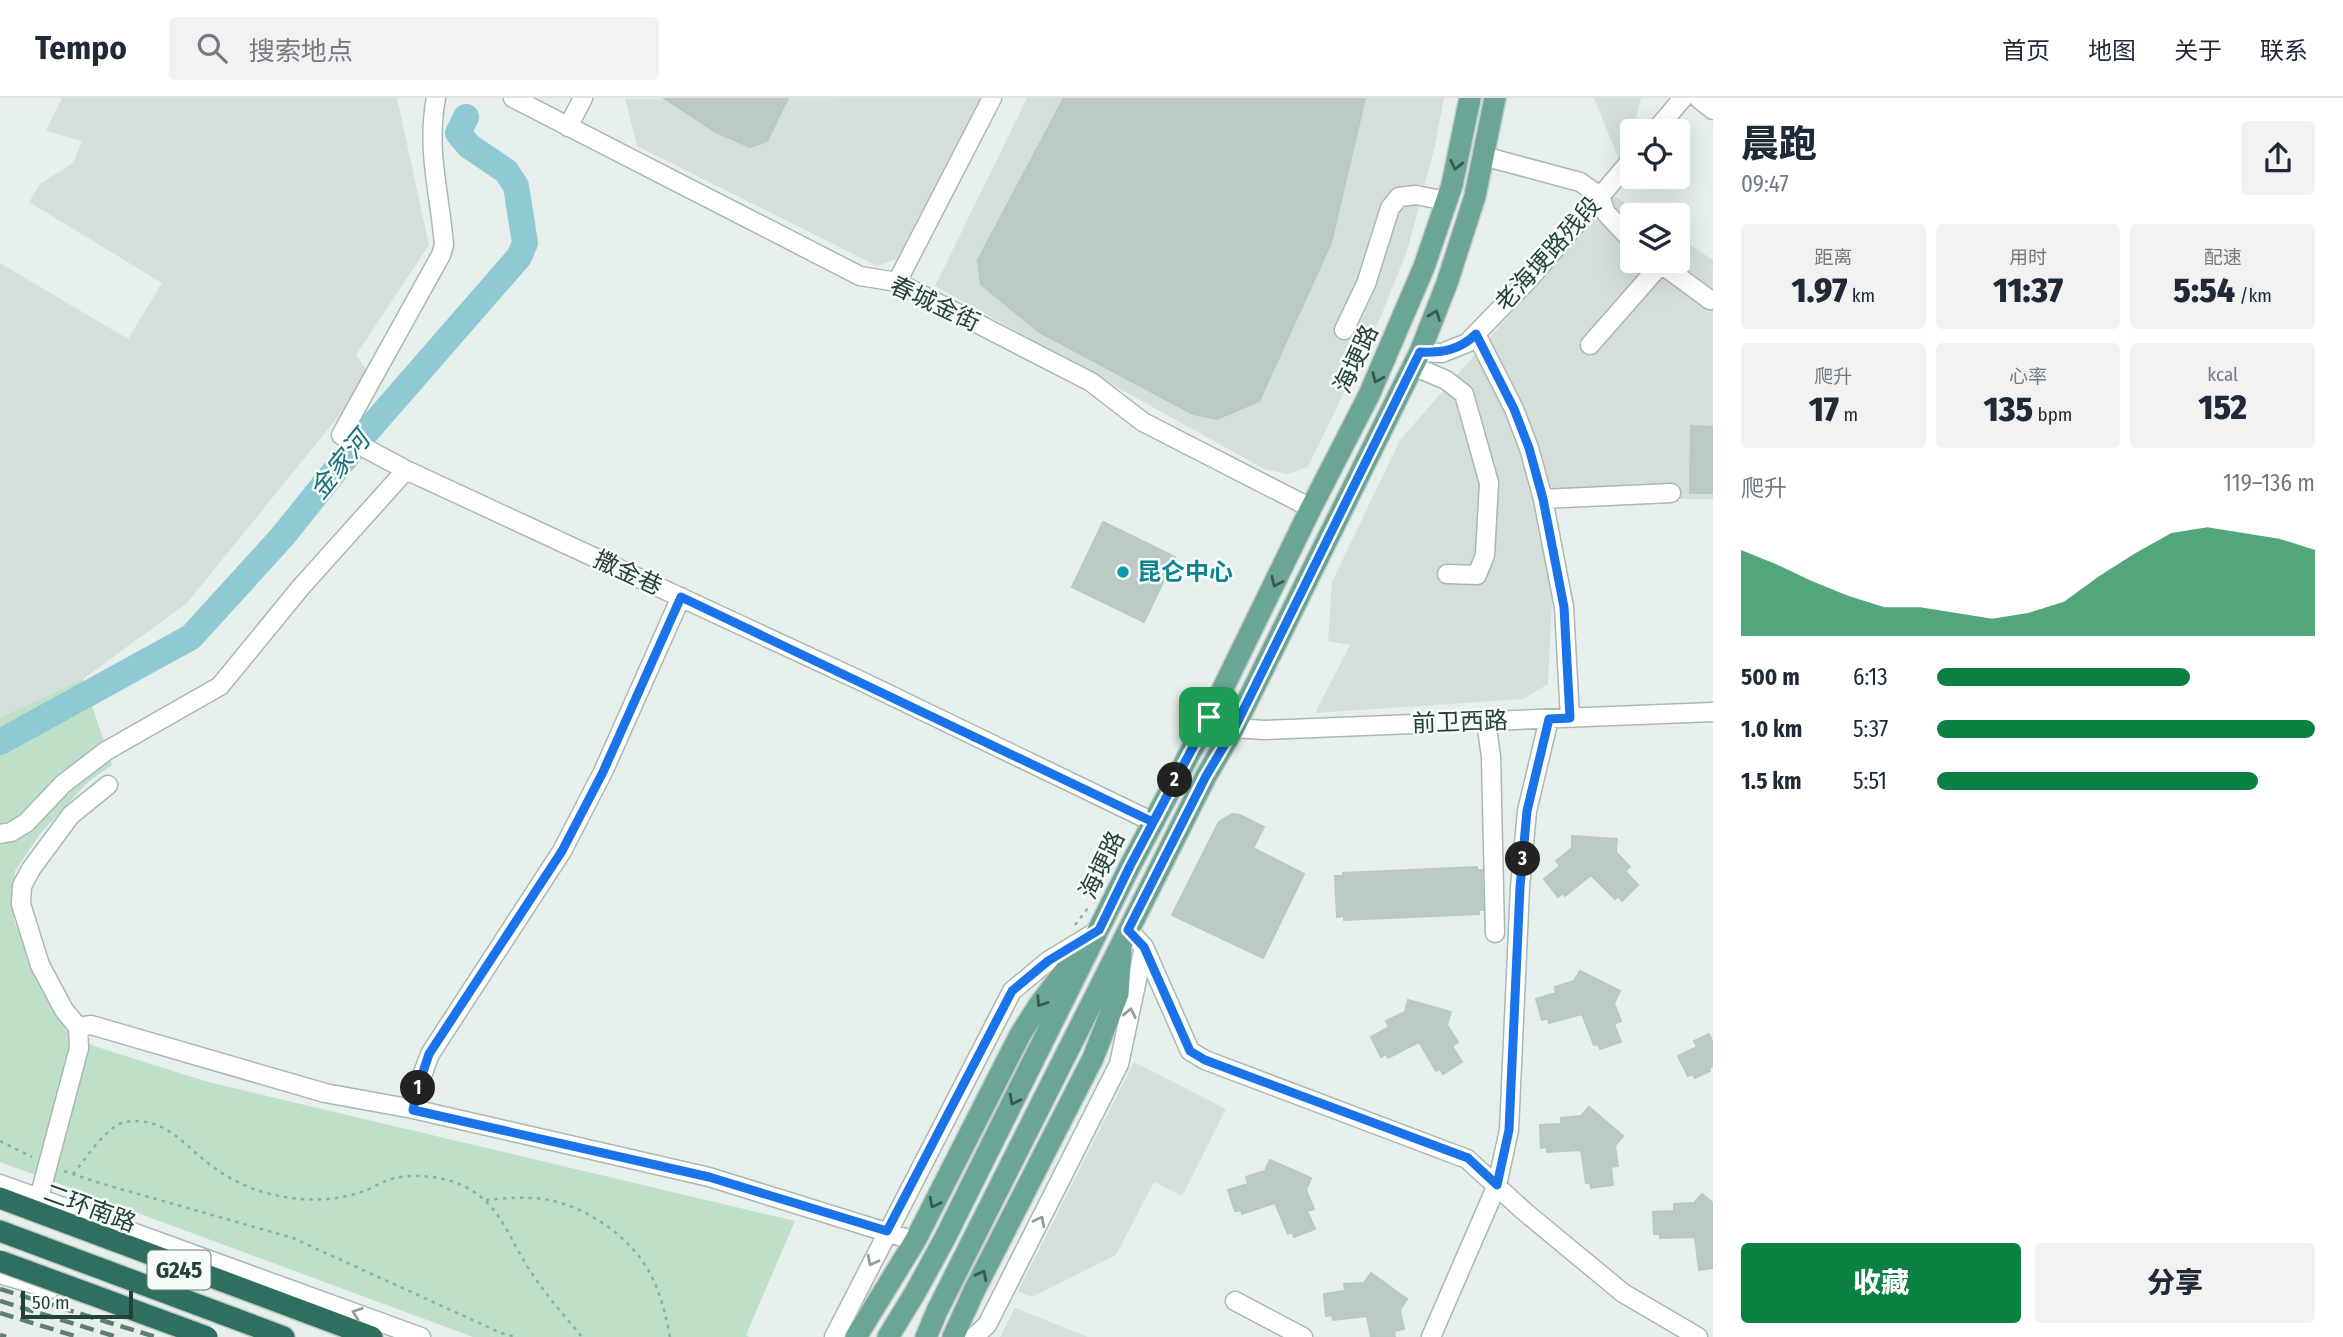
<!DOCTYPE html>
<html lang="zh">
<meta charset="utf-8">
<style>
:root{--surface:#fff;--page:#f2f2f3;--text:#1f2937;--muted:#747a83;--line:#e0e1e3;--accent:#0b8043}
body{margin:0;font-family:"Fira Sans Condensed","Noto Sans SC",sans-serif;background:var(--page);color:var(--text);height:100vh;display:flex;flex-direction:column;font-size:26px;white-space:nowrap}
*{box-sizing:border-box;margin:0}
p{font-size:23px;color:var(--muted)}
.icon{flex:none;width:38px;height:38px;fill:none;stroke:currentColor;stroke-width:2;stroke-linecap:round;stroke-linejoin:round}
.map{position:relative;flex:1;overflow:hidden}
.side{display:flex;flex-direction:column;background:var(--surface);width:630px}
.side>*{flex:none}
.buttons{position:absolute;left:1620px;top:21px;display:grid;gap:14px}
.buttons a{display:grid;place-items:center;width:70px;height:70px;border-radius:7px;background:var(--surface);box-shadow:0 7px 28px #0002;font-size:35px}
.scale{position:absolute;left:21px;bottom:18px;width:112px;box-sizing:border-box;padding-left:7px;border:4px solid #24423a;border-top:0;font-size:19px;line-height:24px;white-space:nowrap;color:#24423a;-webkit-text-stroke:5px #f7fbf9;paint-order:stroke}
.pin{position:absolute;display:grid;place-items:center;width:60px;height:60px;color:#fff;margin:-30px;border-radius:14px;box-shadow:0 4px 10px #0006}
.km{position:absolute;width:35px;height:35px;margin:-18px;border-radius:50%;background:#222;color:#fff;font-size:19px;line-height:35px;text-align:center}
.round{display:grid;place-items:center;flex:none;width:74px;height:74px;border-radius:7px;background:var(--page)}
.overview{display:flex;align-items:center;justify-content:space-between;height:119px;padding:0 28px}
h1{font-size:38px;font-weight:800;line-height:52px}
.metrics{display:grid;grid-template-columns:repeat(3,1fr);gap:10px;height:119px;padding:7px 28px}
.metrics div{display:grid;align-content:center;border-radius:7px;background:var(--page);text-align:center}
.metrics b{font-size:35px;font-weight:800}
.metrics small{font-size:19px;font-weight:400}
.metrics p{font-size:19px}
.chart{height:196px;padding:14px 28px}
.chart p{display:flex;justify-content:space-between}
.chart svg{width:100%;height:126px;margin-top:7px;fill:var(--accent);opacity:.7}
.cta{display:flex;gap:14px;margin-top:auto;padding:14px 28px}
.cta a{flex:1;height:80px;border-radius:7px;background:var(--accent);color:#fff;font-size:28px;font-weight:800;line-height:80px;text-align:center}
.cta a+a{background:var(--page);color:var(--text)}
ul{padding:0 28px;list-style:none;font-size:23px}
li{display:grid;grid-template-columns:112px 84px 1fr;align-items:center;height:52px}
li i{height:18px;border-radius:9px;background:var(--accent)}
header{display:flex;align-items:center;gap:42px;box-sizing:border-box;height:98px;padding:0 35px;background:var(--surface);border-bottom:2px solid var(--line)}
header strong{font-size:33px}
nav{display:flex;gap:38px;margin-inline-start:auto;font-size:24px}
.search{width:490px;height:63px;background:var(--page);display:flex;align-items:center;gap:18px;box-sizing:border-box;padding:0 24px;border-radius:7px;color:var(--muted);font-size:26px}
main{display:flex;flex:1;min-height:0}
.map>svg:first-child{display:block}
.built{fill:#d4dfda}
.green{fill:#bfe0c8}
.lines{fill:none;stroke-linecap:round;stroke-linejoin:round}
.river{stroke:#8ec9d4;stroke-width:26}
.building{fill:#bbcac4;stroke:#b8c9c2;stroke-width:2}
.minor-casing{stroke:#a8b8b2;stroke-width:21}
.major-casing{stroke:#c2cac8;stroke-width:24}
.highway-casing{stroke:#c2cac8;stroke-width:24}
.path{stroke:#86b3a5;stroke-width:2.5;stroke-dasharray:3.5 5;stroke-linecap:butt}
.minor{stroke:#fff;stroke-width:18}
.major{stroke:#6aa596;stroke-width:21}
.highway{stroke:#2f6f62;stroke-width:21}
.rail{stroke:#5f7d75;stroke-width:4.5;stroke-dasharray:14 7;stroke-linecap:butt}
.highway-bridge-casing{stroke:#c2cac8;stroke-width:24;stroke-linecap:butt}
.highway-bridge{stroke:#2f6f62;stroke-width:21}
.oneway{stroke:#365b51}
.oneway2{stroke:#92a09c}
.route-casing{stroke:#fff;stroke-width:14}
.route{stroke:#1a73e8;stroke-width:9}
.culture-dot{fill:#0f9aa8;stroke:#f7fbf9;stroke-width:2.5}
.labels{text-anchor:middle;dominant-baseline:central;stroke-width:5;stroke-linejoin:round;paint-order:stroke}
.shield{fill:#f7fbf9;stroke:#637a73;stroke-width:2}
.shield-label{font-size:23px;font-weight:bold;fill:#24423a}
.street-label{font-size:24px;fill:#24423a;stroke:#f7fbf9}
.culture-label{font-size:24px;font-weight:bold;fill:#0d838f;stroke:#f7fbf9;text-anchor:start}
.water-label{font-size:26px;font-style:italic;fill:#1c6f80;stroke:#f7fbf9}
</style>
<header>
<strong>Tempo</strong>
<div class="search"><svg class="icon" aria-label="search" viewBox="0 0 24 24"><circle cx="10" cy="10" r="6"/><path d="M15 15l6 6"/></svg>搜索地点</div>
<nav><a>首页</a><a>地图</a><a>关于</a><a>联系</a></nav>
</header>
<main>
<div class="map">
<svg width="1713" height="1239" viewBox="0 0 1713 1239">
<rect width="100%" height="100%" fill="#e6efeb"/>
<path class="built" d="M62,0h335l32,147 -73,110 10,14 -16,33 -163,201 -104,76 -83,39v-455l128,76 34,-56 -133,-81 11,-18 33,-21 9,-22 -36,-10z
M980,0l-83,161 -20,7 -240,-120 -12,-47z
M1027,0h417l-9,48 -28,105 -26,65 -73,151 -21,7 -23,-5 -329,-183z
M1594,0h47l-8,33v20l-13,11z
M1614,98l30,19h-11v46h45v-24l35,23v239h-156l-9,185 -25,15 -208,14 35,-68 -22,-4 4,-59 68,-142z
M1134,964l92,47 -44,87 -28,-14 -38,73 -84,42 -14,-6z
M1015,1210l73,29h-88z"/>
<path class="green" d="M83,581l29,86 -24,17 -48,52 -25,37 -1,50 52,109 28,16 114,36 587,139 -49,114 3,2h-276l-473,-175v-444z"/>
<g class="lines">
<path class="river" d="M0,644l191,-105 91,-100 81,-101 156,-179 6,-14 -9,-57 -10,-15 -37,-25 -11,-13 8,-16"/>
</g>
<path class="building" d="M664,0h124l-21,43 -17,6 -34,-15z
M1064,0h301l-34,145 -72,158 -42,18 -24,-5 -154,-82 -58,-48 -3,-24z
M1691,328l22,1v66h-23z
M1103,424l72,35 -31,65 -72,-35z
M1232,716l8,1 24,12 -11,21 51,26 -41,84 -91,-43 47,-93z
M1572,738l45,3 -1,13 14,15 -5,4 13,14 -16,16 -4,-5 -3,3 -24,-24 -26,21 -3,-3 -4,4 -14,-18 16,-13 -4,-5 16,-13z
M1477,769v3h5l1,40h-4v4l-135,6v-4l-7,1 -2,-41h8v-3z
M1580,873l40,20 -6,12 7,18 -7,3 7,18 -21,7 -2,-5 -4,1 -12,-31 -33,9 -1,-5 -6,2 -6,-21 20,-6 -1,-6 19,-6z
M1408,902l43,12 -4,13 11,17 -6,4 10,16 -19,12 -3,-5 -4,2 -17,-29 -31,16 -2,-4 -5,3 -10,-20 18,-10 -3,-6 19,-9z
M1709,936l4,9v23l-4,2 1,3 -15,7 -2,-4 -5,2 -10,-20 19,-9 -3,-6z
M1589,1009l34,29 -8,10 3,20 -7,1 2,18 -22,3 -1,-5h-4l-5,-33 -34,2v-5l-6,1 -1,-23 21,-1v-6l20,-2z
M1270,1062l41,18 -5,12 8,19 -7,2 8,18 -21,8 -2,-5 -4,2 -13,-31 -33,11 -1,-4 -6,1 -7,-21 20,-6 -2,-7 19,-6z
M1702,1096l11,9v65l-14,2 -4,-33 -35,1v-4h-6l-1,-22 21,-1v-7l20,-1z
M1371,1175l36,26 -7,11 4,19 -10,2 1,6h-24l-4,-21 -34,4 -1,-5 -6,1 -2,-22 21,-3 -1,-7 20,-1z"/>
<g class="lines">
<defs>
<path id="minor" d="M436,0c-10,52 4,96 8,147l-3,10 -100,180 65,35 455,211 292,141
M513,0l347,178 37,6 194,100 52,40 168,86
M1698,0l15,12
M568,29l15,-29
M1655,33l28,-33
M1483,58l97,26 20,14 6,17 27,29
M1657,163l53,39
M897,184l95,-184
M1344,232l22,-46 24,-76 9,-11 17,-2 30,6
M1476,236l38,75 15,39 14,51 21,108 6,111
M1590,247l71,-81
M1420,254l22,1 25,-10 64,-66 102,-119
M1413,268l33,14 18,14 25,89 -4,72 -8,20 -30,-1
M1543,401l128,-6
M1209,619l25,11 30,2 449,-18
M1486,623l5,36 4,176
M0,736l11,-2 15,-9 37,-39 43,-33 114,-65 81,-99 105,-117
M1128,832l16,17 46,104 15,9 262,99 58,53 98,81 75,44
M78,929l13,-2 234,68 88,16 296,68 206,64
M413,1011l6,-25 11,-30 132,-203 41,-79 78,-175
M0,1086l421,153
M39,1100l40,-150 -1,-21 -14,-17 -24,-45 -19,-61 1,-18 9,-17 40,-54 37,-30
M0,1176l50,15
M1235,1203l68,36
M834,1239l178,-346 36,-30 51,-31
M974,1239l13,-12 132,-261 25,-117
M1431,1239l66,-152 12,-55 11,-243 7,-76 22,-92"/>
<path id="major" d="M856,1239l59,-96 105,-206 19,-30 38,-50
M888,1239l27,-44 30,-55 185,-372 79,-149 102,-209 58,-113 55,-128 28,-82 18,-87
M926,1239l11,-26 269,-535 28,-48 186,-376 27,-69 28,-87 20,-98
M953,1239l21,-46 119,-233 25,-64 3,-41"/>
<path id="highway" d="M0,1100l372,139
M0,1133l284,106"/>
</defs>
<use href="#minor" class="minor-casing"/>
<use href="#major" class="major-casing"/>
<use href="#highway" class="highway-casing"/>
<path class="path" d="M1075,827l13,-17
M0,1043l32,16
M64,1073l32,11 197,56 208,95 15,4
M73,1076c12,-14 34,-49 52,-52 42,-7 61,27 91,47 18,13 42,23 63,27 25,5 55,5 79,-3 11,-3 20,-9 30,-13 24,-8 61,-4 83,10 28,17 37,44 53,71 16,27 38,52 58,76
M486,1102c14,-1 29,-3 43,-2 47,0 101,36 122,77 10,20 15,41 19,62"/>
<use href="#minor" class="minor"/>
<use href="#major" class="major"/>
<use href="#highway" class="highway"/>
<path class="rail" d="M0,1191l156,48
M0,1203l117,36
M0,1215l78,24
M0,1237l6,2"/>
<defs>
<path id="highway-bridge" d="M0,1163l207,76"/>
</defs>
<use href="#highway-bridge" class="highway-bridge-casing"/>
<use href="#highway-bridge" class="highway-bridge"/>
</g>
<defs><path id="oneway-chevron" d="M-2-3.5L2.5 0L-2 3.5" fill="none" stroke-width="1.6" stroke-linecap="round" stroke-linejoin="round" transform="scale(1.75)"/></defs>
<g class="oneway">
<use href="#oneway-chevron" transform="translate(1456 67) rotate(102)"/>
<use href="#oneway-chevron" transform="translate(1435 217) rotate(-69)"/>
<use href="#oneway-chevron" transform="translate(1377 280) rotate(114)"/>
<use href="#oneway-chevron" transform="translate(1276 484) rotate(115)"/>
<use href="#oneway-chevron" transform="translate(1041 904) rotate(124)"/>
<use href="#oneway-chevron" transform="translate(1014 1002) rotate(117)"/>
<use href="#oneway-chevron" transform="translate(934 1105) rotate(117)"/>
<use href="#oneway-chevron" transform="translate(982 1177) rotate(-63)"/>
</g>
<g class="oneway2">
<use href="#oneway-chevron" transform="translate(1130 915) rotate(-78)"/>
<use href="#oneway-chevron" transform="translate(1040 1123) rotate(-63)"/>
<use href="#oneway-chevron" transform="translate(872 1163) rotate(117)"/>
<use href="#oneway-chevron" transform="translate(357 1215) rotate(-160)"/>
</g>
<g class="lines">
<defs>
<path id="route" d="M1209,619l-79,149 -31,64 -51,31 -36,30 -125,240 -178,-54 -296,-67 6,-26 10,-30 133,-203 41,-79 78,-175 472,225 56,-105 25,12 -28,47 -78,154 16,17 46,104 15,9 263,98 29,27 12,-55 11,-243 7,-76 22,-92 21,-1 -6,-111 -21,-108 -14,-51 -15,-39 -38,-75c-16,16 -34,19 -56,18l-186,377 -25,-12"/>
</defs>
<use href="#route" class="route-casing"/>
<use href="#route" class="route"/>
</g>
<circle class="culture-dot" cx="1123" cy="474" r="7"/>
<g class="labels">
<rect class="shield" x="147.5" y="1152.5" width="63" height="39" rx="5"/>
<g class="shield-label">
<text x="179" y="1172">G245</text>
</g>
<g class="street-label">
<text transform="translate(1548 156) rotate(-48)">老海埂路残段</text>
<text transform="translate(935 206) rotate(25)">春城金街</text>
<text transform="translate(1356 261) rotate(-65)">海埂路</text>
<text transform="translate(628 475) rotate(25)">撒金巷</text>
<text transform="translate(1460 624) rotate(-2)">前卫西路</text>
<text transform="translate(1102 767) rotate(-64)">海埂路</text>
<text transform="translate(90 1110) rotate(20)">二环南路</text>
</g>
<g class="culture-label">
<text x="1137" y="474">昆仑中心</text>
</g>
<g class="water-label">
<text transform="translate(340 367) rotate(-51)">金家河</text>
</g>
</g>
</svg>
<div class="buttons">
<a><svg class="icon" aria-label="locate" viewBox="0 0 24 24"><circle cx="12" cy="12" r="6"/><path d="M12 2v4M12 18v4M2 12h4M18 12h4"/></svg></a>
<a><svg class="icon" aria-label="layers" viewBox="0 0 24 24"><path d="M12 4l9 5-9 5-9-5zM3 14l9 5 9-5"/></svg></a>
</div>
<div class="scale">50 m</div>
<div class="pin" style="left:1209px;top:619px;background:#1e9e55"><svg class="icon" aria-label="arrive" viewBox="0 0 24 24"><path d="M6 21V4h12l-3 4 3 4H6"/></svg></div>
<b class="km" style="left:418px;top:990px">1</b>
<b class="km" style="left:1175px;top:682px">2</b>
<b class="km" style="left:1523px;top:761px">3</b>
</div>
<section class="side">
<div class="overview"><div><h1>晨跑</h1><p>09:47</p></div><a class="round"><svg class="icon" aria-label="share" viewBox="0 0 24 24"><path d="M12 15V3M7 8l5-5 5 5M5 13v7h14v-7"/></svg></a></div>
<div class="metrics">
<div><p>距离</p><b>1.97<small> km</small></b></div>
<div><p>用时</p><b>11:37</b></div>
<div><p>配速</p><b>5:54<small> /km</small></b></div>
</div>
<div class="metrics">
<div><p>爬升</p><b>17<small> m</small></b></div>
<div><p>心率</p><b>135<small> bpm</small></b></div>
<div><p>kcal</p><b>152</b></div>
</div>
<div class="chart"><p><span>爬升</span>119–136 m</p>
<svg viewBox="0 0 160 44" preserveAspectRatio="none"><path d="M0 44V14L10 19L20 25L30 30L40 34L50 34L60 36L70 38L80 36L90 32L100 23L110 15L120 8L130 6L140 8L150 10L160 14V44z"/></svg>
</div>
<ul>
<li><b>500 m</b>6:13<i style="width:67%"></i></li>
<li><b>1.0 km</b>5:37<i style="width:100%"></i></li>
<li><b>1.5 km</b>5:51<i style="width:85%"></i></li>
</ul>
<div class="cta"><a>收藏</a><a>分享</a></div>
</section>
</main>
